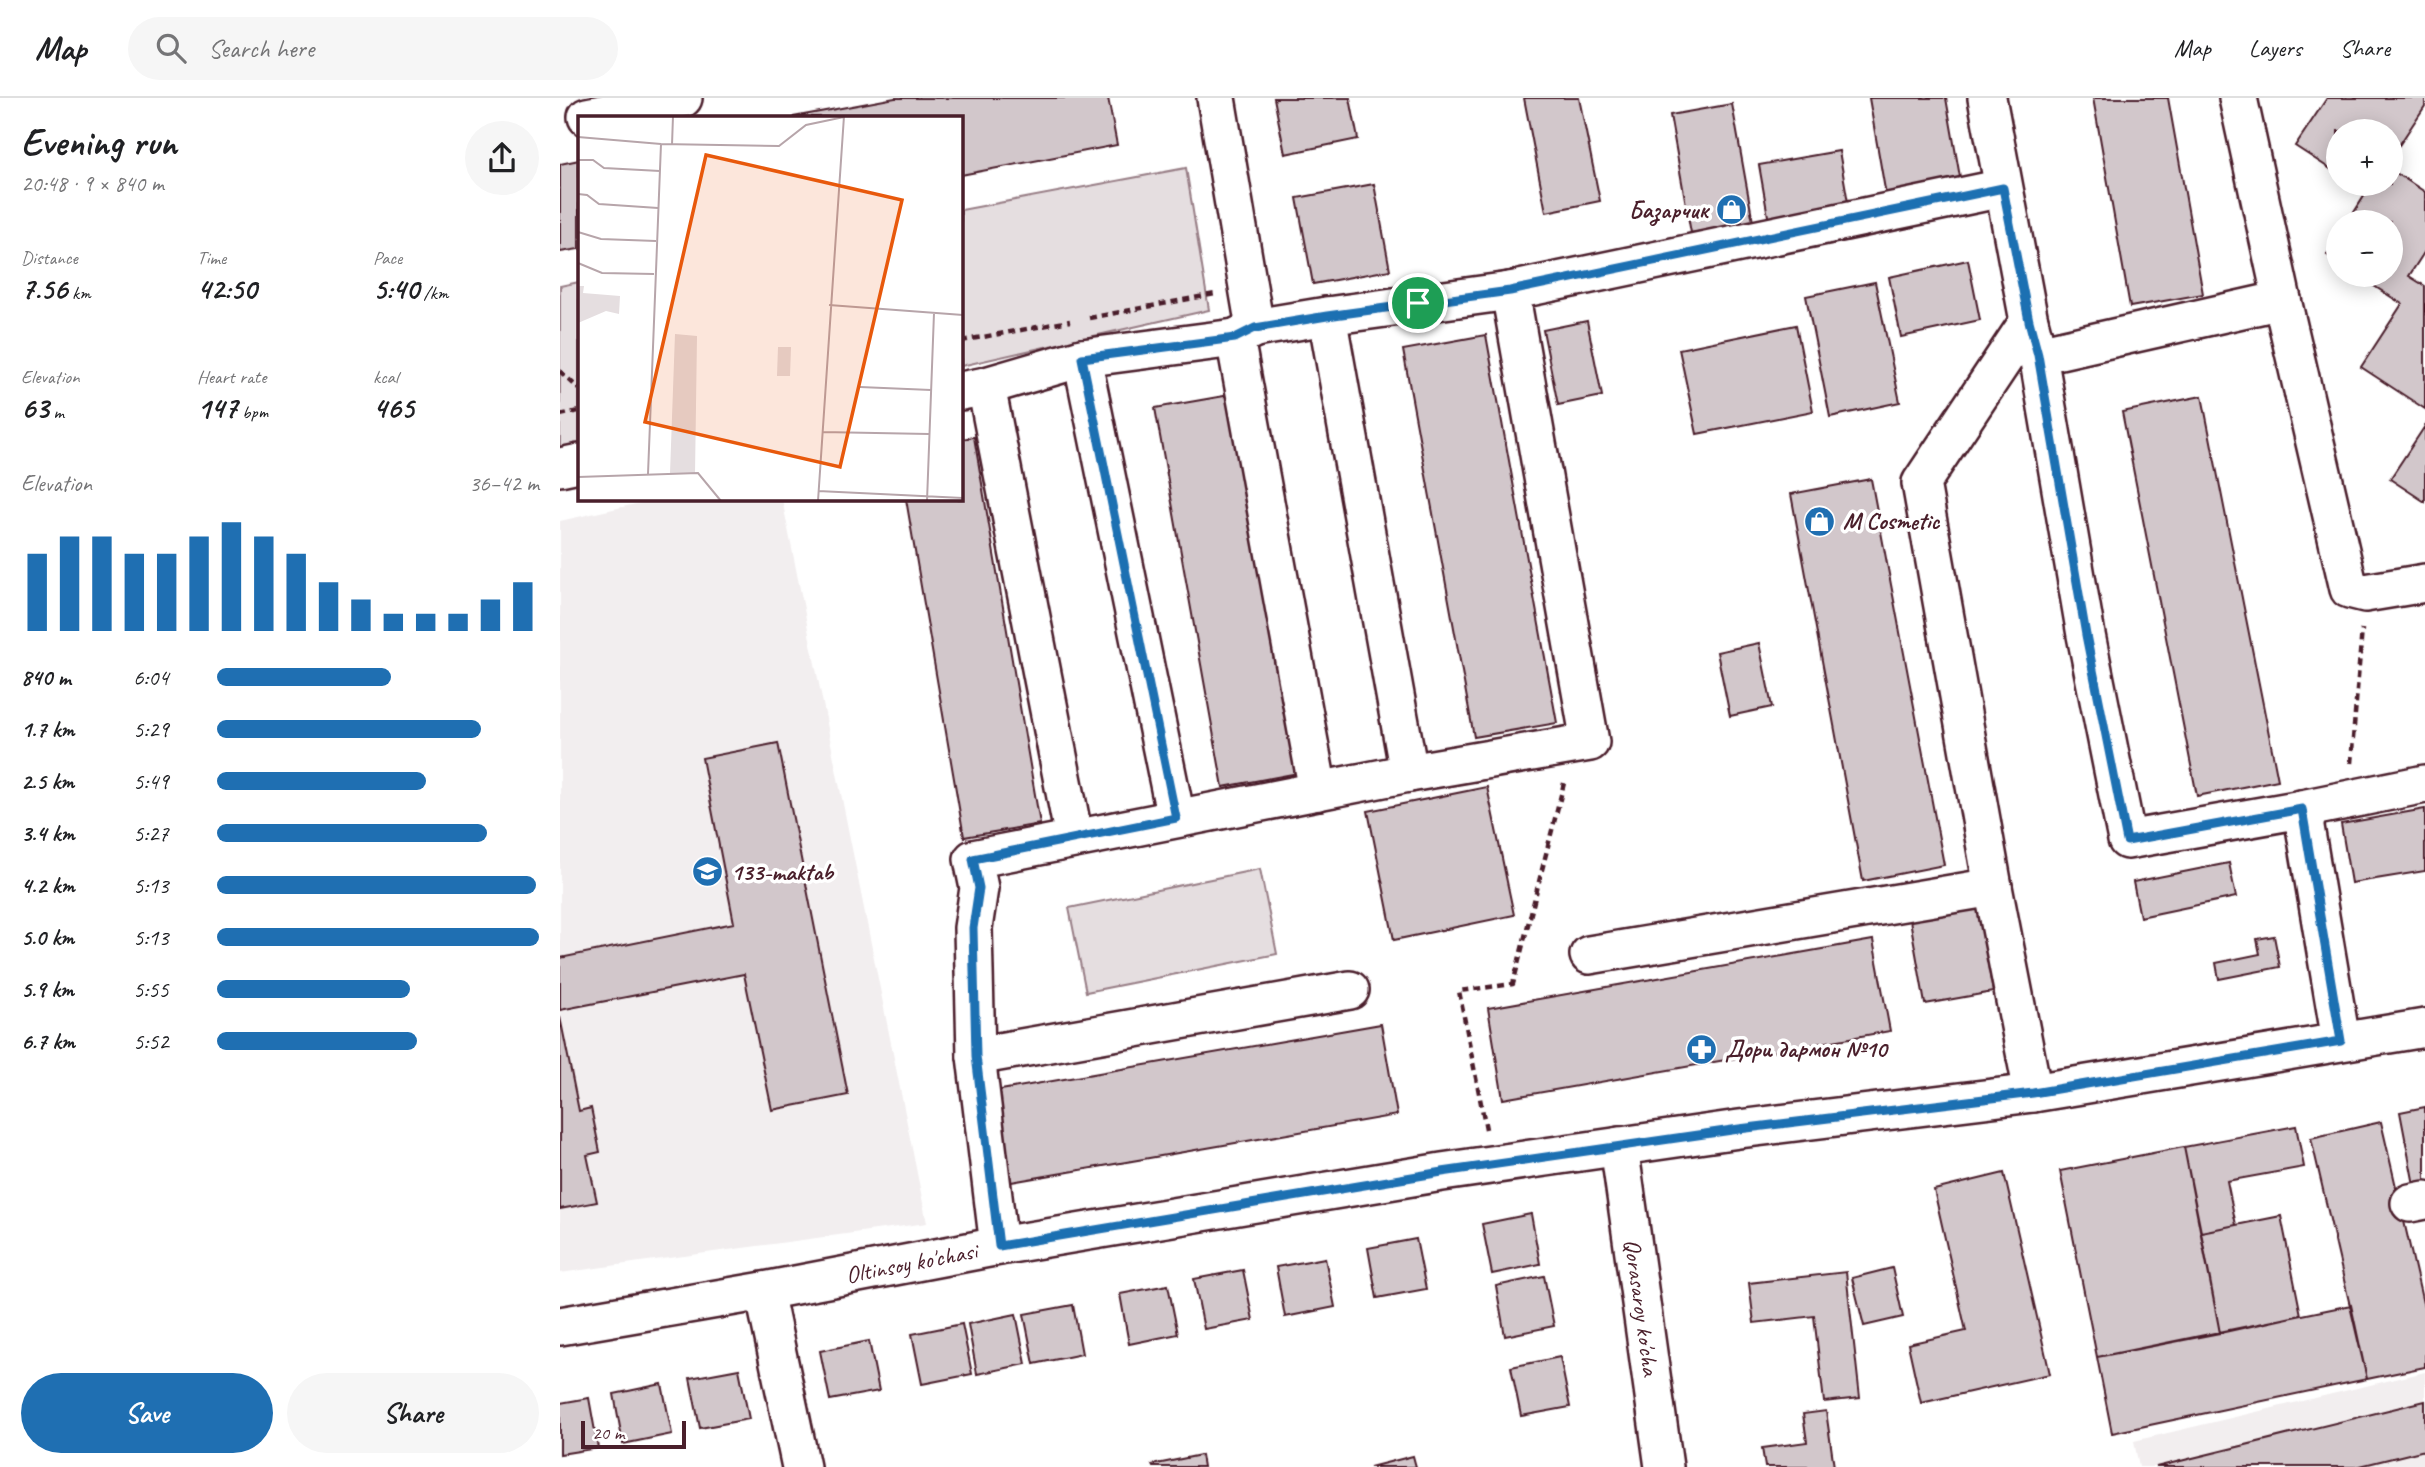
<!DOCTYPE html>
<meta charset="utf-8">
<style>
:root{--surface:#fff;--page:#f6f6f6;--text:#202124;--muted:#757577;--line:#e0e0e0;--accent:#1f6fb2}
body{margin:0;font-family:Caveat,sans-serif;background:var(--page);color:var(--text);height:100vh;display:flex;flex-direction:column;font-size:26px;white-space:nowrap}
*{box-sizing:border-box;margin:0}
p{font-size:23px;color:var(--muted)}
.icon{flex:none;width:38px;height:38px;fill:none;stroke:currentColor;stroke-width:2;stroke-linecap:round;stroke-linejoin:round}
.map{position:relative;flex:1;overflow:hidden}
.sheet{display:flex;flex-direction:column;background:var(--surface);width:560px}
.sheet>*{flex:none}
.controls{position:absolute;left:1766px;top:21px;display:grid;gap:14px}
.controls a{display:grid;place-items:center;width:77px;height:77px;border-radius:50%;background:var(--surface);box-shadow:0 4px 18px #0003;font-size:35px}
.scale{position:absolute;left:21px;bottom:18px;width:105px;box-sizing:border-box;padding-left:7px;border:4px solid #4a1f2b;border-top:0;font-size:19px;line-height:24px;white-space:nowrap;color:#4a1f2b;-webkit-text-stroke:5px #fff;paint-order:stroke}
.pin{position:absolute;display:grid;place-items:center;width:60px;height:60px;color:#fff;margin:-30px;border:4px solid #fff;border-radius:50%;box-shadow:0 2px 7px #0007}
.round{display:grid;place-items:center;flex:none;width:74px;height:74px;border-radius:37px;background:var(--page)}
.head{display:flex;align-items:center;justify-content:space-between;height:119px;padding:0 21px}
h1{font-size:38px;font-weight:800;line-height:52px}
.stats{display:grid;grid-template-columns:repeat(3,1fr);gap:10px;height:119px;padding:7px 21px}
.stats div{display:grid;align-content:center}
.stats b{font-size:30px;font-weight:800}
.stats small{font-size:19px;font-weight:400}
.stats p{font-size:19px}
.chart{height:196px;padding:14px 21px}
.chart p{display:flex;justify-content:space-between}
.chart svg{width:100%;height:126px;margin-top:7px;stroke:var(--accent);stroke-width:6}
.button{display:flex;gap:14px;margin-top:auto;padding:14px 21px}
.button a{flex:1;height:80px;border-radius:42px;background:var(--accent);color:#fff;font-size:28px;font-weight:800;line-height:80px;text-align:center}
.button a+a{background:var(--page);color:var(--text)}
ul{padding:0 21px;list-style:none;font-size:23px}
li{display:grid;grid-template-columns:112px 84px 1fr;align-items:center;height:52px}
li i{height:18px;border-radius:9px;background:var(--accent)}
header{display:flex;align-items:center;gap:42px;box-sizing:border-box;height:98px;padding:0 35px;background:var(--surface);border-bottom:2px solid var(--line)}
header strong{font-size:33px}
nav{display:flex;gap:38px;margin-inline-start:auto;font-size:24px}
.search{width:490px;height:63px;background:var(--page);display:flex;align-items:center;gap:18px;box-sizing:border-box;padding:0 24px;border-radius:38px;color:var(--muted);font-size:26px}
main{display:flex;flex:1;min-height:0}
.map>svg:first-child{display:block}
.built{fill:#f2eeef}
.green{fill:#e5dee0;stroke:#987e86;stroke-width:2}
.building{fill:#d2c7cb;stroke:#4a1f2b;stroke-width:2}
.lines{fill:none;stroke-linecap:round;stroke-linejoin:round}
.minor-casing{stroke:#4a1f2b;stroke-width:42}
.path{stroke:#4a1f2b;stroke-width:4.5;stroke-dasharray:7 5;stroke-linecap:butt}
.minor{stroke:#fff;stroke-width:37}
.route-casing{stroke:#fff;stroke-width:14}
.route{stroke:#1f6fb2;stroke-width:9}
.labels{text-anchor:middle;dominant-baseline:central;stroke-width:7;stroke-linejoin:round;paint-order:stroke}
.poi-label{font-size:24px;font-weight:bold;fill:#4a1f2b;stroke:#fff;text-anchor:start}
.street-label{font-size:24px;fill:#4a1f2b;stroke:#fff}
.inset-road{fill:none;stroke:#b7a5aa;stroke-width:2}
.view{fill:#e8590c;fill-opacity:0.15;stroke:#e8590c;stroke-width:3.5}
.inset-edge{fill:none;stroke:#4a1f2b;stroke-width:3.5}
</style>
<header>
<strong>Map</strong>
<div class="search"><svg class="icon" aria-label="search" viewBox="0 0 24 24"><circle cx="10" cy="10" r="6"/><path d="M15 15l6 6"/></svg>Search here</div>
<nav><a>Map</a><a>Layers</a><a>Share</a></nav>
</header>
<main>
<section class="sheet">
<div class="head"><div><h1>Evening run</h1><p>20:48 · 9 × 840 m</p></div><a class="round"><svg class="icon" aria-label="share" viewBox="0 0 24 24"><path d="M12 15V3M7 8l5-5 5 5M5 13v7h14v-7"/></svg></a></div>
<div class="stats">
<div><p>Distance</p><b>7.56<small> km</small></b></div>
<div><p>Time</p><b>42:50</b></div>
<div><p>Pace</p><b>5:40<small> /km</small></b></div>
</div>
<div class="stats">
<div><p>Elevation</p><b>63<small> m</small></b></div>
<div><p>Heart rate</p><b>147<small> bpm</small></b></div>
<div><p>kcal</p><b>465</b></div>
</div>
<div class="chart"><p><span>Elevation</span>36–42 m</p>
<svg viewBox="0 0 160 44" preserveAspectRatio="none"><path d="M5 44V17M15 44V11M25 44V11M35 44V17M45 44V17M55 44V11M65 44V6M75 44V11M85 44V17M95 44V27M105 44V33M115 44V38M125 44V38M135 44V38M145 44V33M155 44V27"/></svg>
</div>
<ul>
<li><b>840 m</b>6:04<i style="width:54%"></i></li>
<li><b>1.7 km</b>5:29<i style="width:82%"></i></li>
<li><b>2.5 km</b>5:49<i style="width:65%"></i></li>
<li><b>3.4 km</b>5:27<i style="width:84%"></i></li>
<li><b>4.2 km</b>5:13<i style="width:99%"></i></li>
<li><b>5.0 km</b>5:13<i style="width:100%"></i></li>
<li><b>5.9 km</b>5:55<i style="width:60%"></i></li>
<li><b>6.7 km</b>5:52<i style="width:62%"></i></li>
</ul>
<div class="button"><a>Save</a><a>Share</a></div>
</section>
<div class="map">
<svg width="1865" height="1369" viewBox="0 0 1865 1369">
<rect width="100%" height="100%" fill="#fff"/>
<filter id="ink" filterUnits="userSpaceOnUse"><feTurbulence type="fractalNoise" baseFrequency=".0143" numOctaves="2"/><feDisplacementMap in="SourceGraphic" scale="14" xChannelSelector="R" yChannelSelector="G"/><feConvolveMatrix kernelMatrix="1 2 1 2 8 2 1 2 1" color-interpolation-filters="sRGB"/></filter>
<g filter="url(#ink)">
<path class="built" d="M98,401h124l145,724 -367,50v-752z
M1865,1274v95h-286l-5,-26z"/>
<path class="green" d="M626,70l23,142 -248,56v-156z
M19,184v168l-19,5v-169z
M700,771l17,85 -191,38 -17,-84z"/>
<path class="building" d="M335,0h213l9,47 -156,30v-58h-168z
M714,0h76l8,41 -73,15z
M964,0h55l21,103 -54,11z
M1309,0h77l17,96 -75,13z
M1533,0h75l35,196 -73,13z
M1767,0h98v8l-35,53v-28h-52v43l-43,-28z
M1172,6l21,118 -62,11 -21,-118z
M1279,53l10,57 -80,14 -10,-57z
M19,62v89l-19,3v-88z
M1830,71l35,23v59l-16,25 16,10v123l-64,-42 41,-63 -45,-29h33v-53h-42l18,-29 -14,-9h38z
M814,86l16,86 -77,14 -16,-86z
M1778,139v25l-11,-7z
M1408,162l12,60 -79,17 -12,-60z
M1315,184l25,120 -70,15 -24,-121z
M1027,223l15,75 -44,9 -15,-75z
M1236,227l17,86 -116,23 -18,-85z
M926,237l71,388 -83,14 -71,-387z
M670,297l68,378 -75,14 -68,-379z
M1642,298l76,384 -81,16 -75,-384z
M1865,328v76l-35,-23z
M414,339l66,387 -76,13 -58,-338h55v-60z
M1311,381l73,386 -81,16 -72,-387z
M1199,545l13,64 -42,9 -13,-64z
M218,645l70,352 -76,15 -28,-136 -184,36v-52l174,-35 -32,-165z
M927,689l27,128 -120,25 -26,-129z
M1865,711v62l-74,12 -10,-59z
M1669,765l7,34 -96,20 -7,-35z
M1415,793l18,101 -68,12 -18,-101z
M1714,838l6,31 -61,12 -3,-16 44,-9 -3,-15z
M1313,842l17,91 -387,68 -15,-91z
M0,919l19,94 12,-3 9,44 -13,3 10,47 -37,7z
M821,926l16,91 -386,67 -16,-91z
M1865,1009v76l-11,2 -14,-73z
M1821,1024l44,190v55l-58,12 -56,-241z
M1736,1028l8,41 -77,14 9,44 -35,7 -17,-85z
M1624,1049l36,186 -123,24 -37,-186z
M1444,1075l46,201 -129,29 -13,-59 58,-13 -32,-141z
M971,1116l9,50 -48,10 -10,-50z
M1721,1118l20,99 -81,18 -19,-101z
M856,1141l10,50 -49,9 -9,-50z
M765,1160l10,49 -50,10 -9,-50z
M1332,1170l11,49 -39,9 -12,-48z
M683,1172l10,50 -49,9 -10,-50z
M1286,1174l14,126 -36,4 -10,-86 -60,7 -5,-40z
M984,1178l10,50 -49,10 -9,-50z
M608,1187l10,49 -49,10 -9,-50z
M513,1207l9,49 -48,10 -10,-50z
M1791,1207l16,74 -255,54 -15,-76z
M456,1216l10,50 -49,10 -9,-50z
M402,1226l10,50 -50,10 -10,-50z
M309,1243l10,50 -49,9 -10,-49z
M1000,1259l10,50 -49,9 -10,-49z
M179,1271l10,50 -49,9 -10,-50z
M102,1286l10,50 -49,10 -9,-50z
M29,1300l9,50 -38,6v-51z
M1865,1303v49l-69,17h-200z
M1266,1313l8,56h-69l-3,-19 45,-6 -4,-28z
M641,1357l2,12h-50l-1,-2z
M853,1358l3,11h-46z"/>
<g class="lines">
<defs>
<g id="minor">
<path d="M1427,0l42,223 -108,162 72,404 40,206"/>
<path d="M1678,0l44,202 67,289 16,4 60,-10"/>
<path d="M27,19l96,-19"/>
<path d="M767,218l82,457"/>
<path d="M1469,223l9,34 48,280 41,205 175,-31"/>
<path d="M695,230l72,-12 183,-25 493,-103"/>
<path d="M675,240l83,453"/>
<path d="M1478,257l244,-55"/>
<path d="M522,260l94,460"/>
<path d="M426,288l88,452"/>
<path d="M401,293l25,-5 96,-28 153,-20 20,-10 -39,-230"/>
<path d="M0,369l19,-4"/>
<path d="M1029,857l404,-68"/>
<path d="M1781,943l-39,-232 123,-25"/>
<path d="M416,958l374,-66"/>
<path id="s1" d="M1059,1048l45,321"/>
<path d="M1850,1105l15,-3"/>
<path d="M439,1148l-23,-190 -3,-128 6,-40 -6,-29 436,-86 181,-31 -80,-451"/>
<path d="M204,1193l37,176"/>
<path id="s2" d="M0,1228l204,-35 235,-45 443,-74 297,-43 294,-36 392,-65"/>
</g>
</defs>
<use href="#minor" class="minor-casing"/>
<path class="path" d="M529,220l126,-24
M401,243l109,-20
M0,273l19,18
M0,317l19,-4
M1791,665l11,-134
M926,1031l-27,-138 54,-7 51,-201"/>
<use href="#minor" class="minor"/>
</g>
</g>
<g class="lines" filter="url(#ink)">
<defs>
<path id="route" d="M1443,90l26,133 9,34 48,280 41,206 175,-32 39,232 -308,52 -294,36 -297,43 -443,74 -23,-190 -3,-128 6,-40 -6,-29 203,-41 -94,-460 153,-20 20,-10 72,-12 183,-25z"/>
</defs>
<use href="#route" class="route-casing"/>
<use href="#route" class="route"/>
</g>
<defs>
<symbol id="shop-disc" viewBox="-11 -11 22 22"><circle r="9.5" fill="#1f6fb2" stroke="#fff"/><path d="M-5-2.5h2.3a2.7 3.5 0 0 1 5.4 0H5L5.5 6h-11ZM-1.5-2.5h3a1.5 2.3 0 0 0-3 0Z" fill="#fff"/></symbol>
<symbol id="school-disc" viewBox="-11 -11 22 22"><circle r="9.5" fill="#1f6fb2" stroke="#fff"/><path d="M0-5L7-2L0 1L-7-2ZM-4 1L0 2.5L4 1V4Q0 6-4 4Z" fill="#fff"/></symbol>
<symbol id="pharmacy-disc" viewBox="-11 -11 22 22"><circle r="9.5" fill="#1f6fb2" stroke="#fff"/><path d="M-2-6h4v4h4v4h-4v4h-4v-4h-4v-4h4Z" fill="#fff"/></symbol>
</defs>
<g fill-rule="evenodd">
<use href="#shop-disc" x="1154" y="94" width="35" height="35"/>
<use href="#shop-disc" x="1242" y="406" width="35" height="35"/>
<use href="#school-disc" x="130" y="756" width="35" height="35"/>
<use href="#pharmacy-disc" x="1124" y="934" width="35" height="35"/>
</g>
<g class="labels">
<g class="poi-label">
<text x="1148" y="112" text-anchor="end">Базарчик</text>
<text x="1283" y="423">M Cosmetic</text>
<text x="171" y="774">133-maktab</text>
<text x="1165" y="951">Дори дармон №10</text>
</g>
<g class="street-label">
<text stroke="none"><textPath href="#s2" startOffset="357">Oltinsoy ko'chasi</textPath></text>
<text stroke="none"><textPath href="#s1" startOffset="163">Qorasaroy ko'cha</textPath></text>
</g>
</g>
<g transform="translate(18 18)">
<rect width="385" height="385" fill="#fff"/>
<path d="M0,170h6l-1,7 37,3 -1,18 -13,-3 -28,12zM97,218l22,2 -2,138 -25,-1zM200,231h13l-1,29h-13z" fill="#e5dee0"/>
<path class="inset-road" d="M0,21l83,7 118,2 27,-21 38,-8M94,29l1,-29M0,44h15l11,8 56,3M0,78l9,1 12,9 59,4M0,116l23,7 55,2M0,147l24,10 52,1M251,189l134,10M282,271l71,3M244,316l107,2M70,358l13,-330M0,361l120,-4 23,28M240,375l145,7M240,385l26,-385M349,385l7,-188"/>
<path class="view" d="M128,39l196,45 -62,267 -195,-45z"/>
<rect width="385" height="385" class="inset-edge"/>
</g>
</svg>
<div class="controls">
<a>+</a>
<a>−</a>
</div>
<div class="scale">20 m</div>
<div class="pin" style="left:858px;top:205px;background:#1e9e55"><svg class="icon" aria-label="arrive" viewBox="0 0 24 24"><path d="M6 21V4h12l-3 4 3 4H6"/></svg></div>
</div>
</main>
